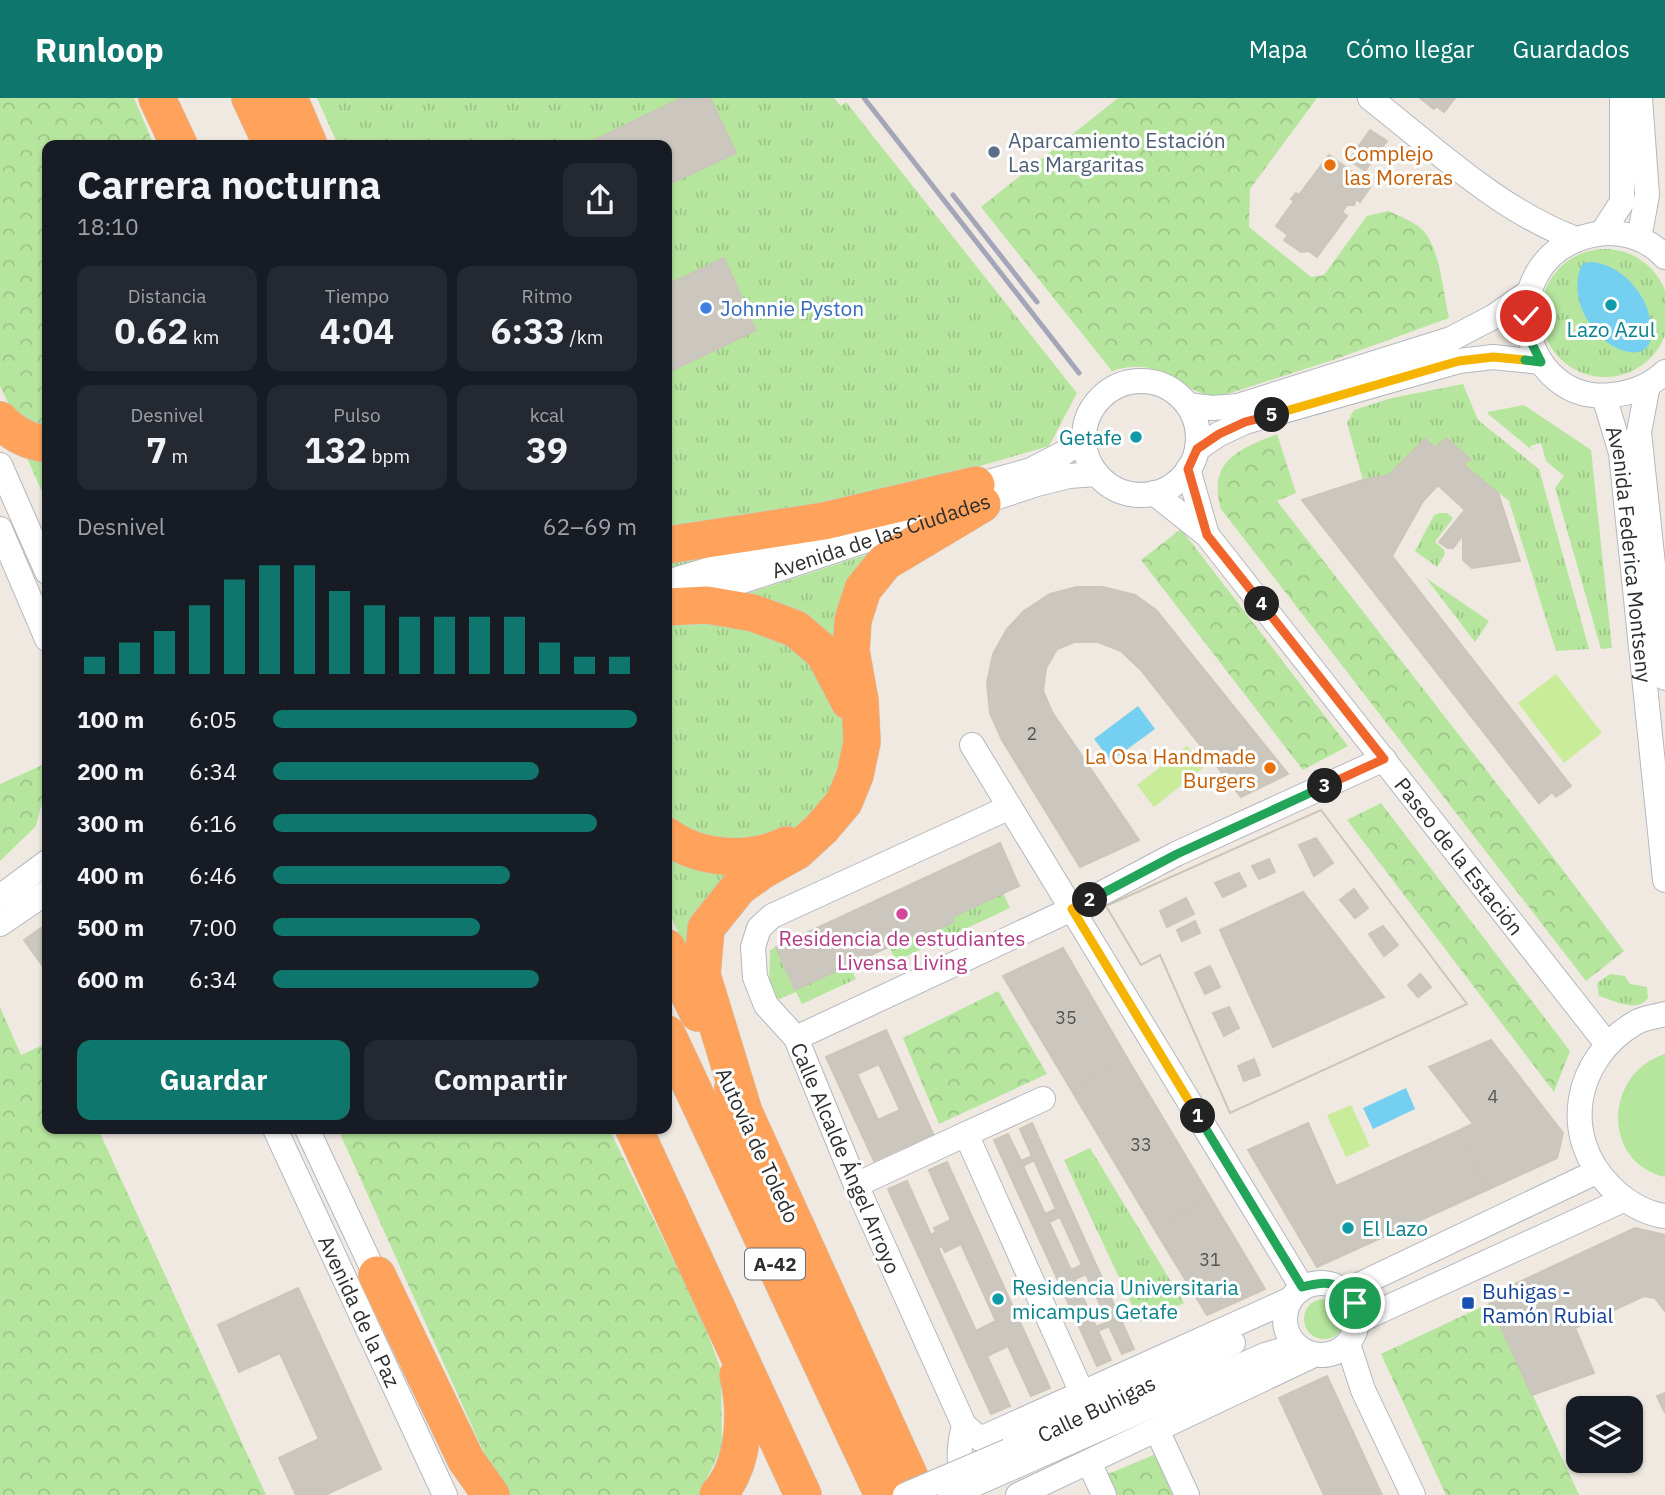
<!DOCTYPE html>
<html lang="es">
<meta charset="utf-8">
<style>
:root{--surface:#171b24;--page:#242831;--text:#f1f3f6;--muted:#9ea1a6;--accent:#0f766e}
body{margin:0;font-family:"IBM Plex Sans",sans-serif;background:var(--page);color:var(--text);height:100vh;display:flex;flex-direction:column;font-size:26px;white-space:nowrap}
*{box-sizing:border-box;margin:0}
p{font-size:23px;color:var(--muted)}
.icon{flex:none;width:38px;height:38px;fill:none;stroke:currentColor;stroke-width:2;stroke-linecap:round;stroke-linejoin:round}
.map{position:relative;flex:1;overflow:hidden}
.side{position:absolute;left:42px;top:42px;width:630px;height:994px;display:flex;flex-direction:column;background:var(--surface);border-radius:14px;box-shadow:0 2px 5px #0004}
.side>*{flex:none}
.buttons{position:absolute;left:1566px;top:1298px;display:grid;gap:14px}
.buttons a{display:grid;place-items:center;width:77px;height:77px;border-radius:14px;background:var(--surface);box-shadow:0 2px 5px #0004;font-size:35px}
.pin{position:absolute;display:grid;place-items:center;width:60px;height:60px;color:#fff;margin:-30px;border:4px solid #fff;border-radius:50%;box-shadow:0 2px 7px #0007}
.km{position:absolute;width:35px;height:35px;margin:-18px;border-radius:50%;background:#222;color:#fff;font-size:19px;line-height:35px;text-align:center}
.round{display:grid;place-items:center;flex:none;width:74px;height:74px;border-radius:14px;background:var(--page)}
.headline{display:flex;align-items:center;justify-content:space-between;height:119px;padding:0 35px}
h1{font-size:38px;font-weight:700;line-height:52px}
.figures{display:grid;grid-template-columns:repeat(3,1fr);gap:10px;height:119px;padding:7px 35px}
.figures div{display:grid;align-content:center;border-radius:14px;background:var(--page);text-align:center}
.figures b{font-size:35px;font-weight:700}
.figures small{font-size:19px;font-weight:400}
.figures p{font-size:19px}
.chart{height:196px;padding:14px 35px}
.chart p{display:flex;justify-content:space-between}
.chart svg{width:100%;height:126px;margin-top:7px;stroke:var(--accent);stroke-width:6}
.action{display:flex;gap:14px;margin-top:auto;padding:14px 35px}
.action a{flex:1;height:80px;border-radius:14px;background:var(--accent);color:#fff;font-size:28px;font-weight:700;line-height:80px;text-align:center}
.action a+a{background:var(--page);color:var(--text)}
ul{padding:0 35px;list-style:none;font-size:23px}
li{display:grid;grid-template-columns:112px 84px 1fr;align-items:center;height:52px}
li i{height:18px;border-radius:9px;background:var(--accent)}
header{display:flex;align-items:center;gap:42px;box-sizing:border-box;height:98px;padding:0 35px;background:var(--accent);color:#fff}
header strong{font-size:33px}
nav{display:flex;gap:38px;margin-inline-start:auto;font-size:24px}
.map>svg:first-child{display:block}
.grass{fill:url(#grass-tufts)}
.forest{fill:url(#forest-crowns)}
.garden{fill:#b6e59e}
.pitch{fill:#c9ec9a}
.water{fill:#75cff0}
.building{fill:#cbc7bf;stroke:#cbc5ba;stroke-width:2;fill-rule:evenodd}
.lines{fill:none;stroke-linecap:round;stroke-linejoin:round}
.minor-casing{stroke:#b4b7c1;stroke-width:26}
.highway-casing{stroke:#c9c9c9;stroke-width:38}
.minor{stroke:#fff;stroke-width:24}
.highway{stroke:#ffa35c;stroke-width:37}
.rail{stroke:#a3a6b8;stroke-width:5}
.minor-bridge-casing{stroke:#b4b7c1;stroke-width:26;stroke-linecap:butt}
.minor-bridge{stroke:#fff;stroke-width:24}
.split-1-casing{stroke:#fff;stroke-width:14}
.split-2-casing{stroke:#fff;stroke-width:14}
.split-3-casing{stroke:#fff;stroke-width:14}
.split-4-casing{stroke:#fff;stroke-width:14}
.split-5-casing{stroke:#fff;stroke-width:14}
.split-6-casing{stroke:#fff;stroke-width:14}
.split-7-casing{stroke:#fff;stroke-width:14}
.split-1{stroke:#22a559;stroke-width:9}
.split-2{stroke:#f5b400;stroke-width:9}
.split-3{stroke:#22a559;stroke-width:9}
.split-4{stroke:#f0652b;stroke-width:9}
.split-5{stroke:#f0652b;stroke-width:9}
.split-6{stroke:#f5b400;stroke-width:9}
.split-7{stroke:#22a559;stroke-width:9}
.service-dot{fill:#5c6f8a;stroke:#fff;stroke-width:2.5}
.food-dot{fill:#e8710a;stroke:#fff;stroke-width:2.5}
.culture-dot{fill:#0f9aa8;stroke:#fff;stroke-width:2.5}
.shop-dot{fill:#3f7fe0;stroke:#fff;stroke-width:2.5}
.hotel-dot{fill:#d1479c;stroke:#fff;stroke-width:2.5}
.transit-dot{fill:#1a4fb4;stroke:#fff;stroke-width:2.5}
.labels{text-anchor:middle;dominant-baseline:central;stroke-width:6;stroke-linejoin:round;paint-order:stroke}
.number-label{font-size:18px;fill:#555452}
.shield{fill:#fff;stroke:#6d6d6d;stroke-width:2}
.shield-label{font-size:19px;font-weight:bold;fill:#2e2e2e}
.service-label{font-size:21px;fill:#4e5e75;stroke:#fff;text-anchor:start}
.food-label{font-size:21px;fill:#c56008;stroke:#fff;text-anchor:start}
.shop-label{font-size:21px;fill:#366cbe;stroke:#fff;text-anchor:start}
.culture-label{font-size:21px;fill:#0d838f;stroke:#fff;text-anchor:start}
.street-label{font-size:21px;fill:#2e2e2e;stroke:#fff}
.hotel-label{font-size:21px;fill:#b23c85;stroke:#fff}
.transit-label{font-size:21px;fill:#164399;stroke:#fff;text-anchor:start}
</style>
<header>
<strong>Runloop</strong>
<nav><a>Mapa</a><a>Cómo llegar</a><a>Guardados</a></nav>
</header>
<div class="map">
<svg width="1665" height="1397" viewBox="0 0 1665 1397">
<defs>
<pattern id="grass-tufts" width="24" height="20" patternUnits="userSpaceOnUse" patternTransform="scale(1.75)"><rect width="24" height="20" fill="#b6e59e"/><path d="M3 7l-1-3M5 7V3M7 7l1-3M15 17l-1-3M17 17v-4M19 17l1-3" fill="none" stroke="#9dc588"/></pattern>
<pattern id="forest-crowns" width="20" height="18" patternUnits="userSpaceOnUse" patternTransform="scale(1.75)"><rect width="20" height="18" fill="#b6e59e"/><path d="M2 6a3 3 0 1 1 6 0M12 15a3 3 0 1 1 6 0" fill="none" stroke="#9dc588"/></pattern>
</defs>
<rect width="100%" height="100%" fill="#efe9e1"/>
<path class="grass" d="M317,0h517l7,8 5,-4 231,291 -28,53 -142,41 -240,85v-427h-329z
M1541 215a64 64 0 1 1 128 0a64 64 0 1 1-128 0Z
M1463,286l15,36 61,49 50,180 -33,2 -47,-150 -45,-36 5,-6 -23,-21 -11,10 -46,27 -26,5 -16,-57 7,-13 38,-12z
M1524,307l67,45 21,198 -11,1 -46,-161 9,-12 -18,-15 -5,-18 -11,3 2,4 -44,-36v-2z
M22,349l25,5v51z
M1440,415h7l6,5 -18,24 9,8 1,4 -8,13 -22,-16 19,-36z
M883,451l-36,191 -20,56 -133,135 -10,15 -17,-39v-287z
M1426,480l63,43 -14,21z
M1003,795l7,15 -114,53 -7,-15 25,-11 2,4 37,-17 -1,-5z
M776,849l19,42 54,-24 7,14 -54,25 -6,-12 -17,7 -10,-8 1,-41z
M1610,876l15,2 5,8 17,3 1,11c-12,15 -33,3 -49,-2l-2,-13z
M1090,1050l94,155 -44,19 -76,-162z"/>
<path class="forest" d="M0,0h134l20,47h-107v283l-4,1 -32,-20 -11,-23z
M1118,0h199l-67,91 -1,38 62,50 13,-2 43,-59 21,-5c10,4 21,9 30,15 22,15 25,67 31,92l-116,42 -112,36c-42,1 -54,-43 -109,-25l-131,-164z
M1277,336l19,59 -19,8 245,315 102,135 -38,30 -365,-472c-14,-48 18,-60 56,-75z
M1181,431l167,217 -45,24 -162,-210z
M47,665v20l-11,43 -36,35v-77z
M1381,705l189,248 -16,41 -207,-272z
M998,893l49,83 -108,50 -36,-86z
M0,909l21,48 26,-12v86h51l168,366h-266z
M338,1031h271l92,187 20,54 1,77 -23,48h-196z
M1490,1205l89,192h-133l-65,-141z
M1158,1355l20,42h-69l-8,-18z"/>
<path class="garden" d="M1665,956v123c-64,-15 -61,-104 0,-123z
M1304 1221a20 20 0 1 1 40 0a20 20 0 1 1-40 0Z"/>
<path class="pitch" d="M1556,576l46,59 -38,30 -46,-60z
M1187,648l16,22 -49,39 -17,-22z
M1351,1007l19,41 -24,11 -19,-42z"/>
<path class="water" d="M1593,164c22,3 39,18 50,37 9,17 18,58 -14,53 -36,-6 -64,-57 -46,-89z
M1138,608l17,23 -44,32 -17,-22z
M1406,990l9,21 -42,20 -10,-21z"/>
<path class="building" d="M682,0h28l26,55 -69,32v-40h-83z
M1420,0h35l-11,14 -8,-6 -2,3z
M1370,32l17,11 -22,30 -16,-11z
M1329,57l42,31 -11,16 -4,-3 -2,6h-7l-5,7 5,4 -30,41 -8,-6 -8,1 -17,-12 4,-5 -12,-9 18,-25 -3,-2 5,-6 3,2z
M724,160l32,72 -89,43v-88z
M1446,340l24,21 -6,6 34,28 22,68 -48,7 -9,-8v-25l-10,13h-5l-9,-6 26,-32 -27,-25 -15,16 -31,55 179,230 -15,11 -4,-5 -13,11 -237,-303 61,-20 26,-5 36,-36 10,9z
M1077,489h26l32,8 21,15 132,164 -47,23 -100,-127 -20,-19 -23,-9h-24l-17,7 -11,19 -3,23 9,21 87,128 -59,27 -78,-127 -12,-27 -3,-30 6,-29 14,-25 17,-18 26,-17z
M1321,712l146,194 -237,109 -70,-158 -19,10 -35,-59zM1316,740l17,25 -19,13 -15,-31zM1269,761l6,13 -16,7 -7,-13zM1239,775l7,13 -23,11 -8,-14zM1354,791l14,19 -13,10 -15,-18zM1303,794l81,105 -111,50 -53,-117zM1186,800l8,16 -27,13 -7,-16zM1195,823l5,12 -18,8 -5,-11zM1383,828l15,19 -14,11 -15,-22zM1210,868l10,21 -15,7 -10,-21zM1420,876l11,13 -13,10 -10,-12zM1229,909l10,21 -15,8 -11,-23zM1254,961l6,16 -16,6 -6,-15z
M1321,712l146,194 -237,109 -70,-158 -19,10 -35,-59z
M1000,745l19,43 -67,31 2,5 -38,17 -2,-4 -119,55 -19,-43z
M47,826v48l-23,-32z
M1063,850l64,110 -55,33 -69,-115z
M886,932l47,104 -59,27 -48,-104zM879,966l21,46 -22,10 -21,-46z
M1491,942l72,93 -6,25 -70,32 -27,-60 13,-6 -44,-57z
M1127,960l83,139 -55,33 -83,-139z
M1032,1025l102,226 -12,5 -13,-28 -11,5 13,29 -14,6 -103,-226 14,-6 13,27 11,-5 -12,-27zM1034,1062l22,49 -11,5 -22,-48zM1060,1119l22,48 -11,5 -22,-48zM1086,1176l22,48 -12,5 -21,-48z
M1308,1025l28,63 124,-56 27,60 -170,77 -69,-117z
M947,1064l103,226 -19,8 -23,-50 -21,10 23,50 -19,8 -103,-225 19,-8 24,54 5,-3 -2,-4 17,-8 -22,-50zM961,1146l35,77 -20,10 -38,-83 4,-2 3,6z
M1210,1099l55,92 -58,26 -52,-85z
M1635,1130l30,7v76l-10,-13 -11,-2 -69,32 19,45 -62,22 -45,-98z
M298,1190l83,181 -56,26h-29l-17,-37 40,-19 -39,-86 -41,19 -21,-47z
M1327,1278l55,119h-58l-45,-97z
M1665,1295v20l-8,-17z"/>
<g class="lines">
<defs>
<g id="minor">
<path d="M1370,0c64,50 130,113 206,141"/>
<path d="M1602,135l20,-31v-104"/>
<path d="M1639,141l8,-44 -7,-97"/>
<path d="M1665,159c-18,-20 -47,-28 -73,-22 -104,24 -73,171 20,160 20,-2 38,-9 53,-23"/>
<circle cx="1141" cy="340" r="57"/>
<path d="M1648,287l-9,47 26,246"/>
<path id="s1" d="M1604,298l17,57 44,427"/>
<path d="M1188,307l24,3 26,-2 213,-67 42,-22 36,-25"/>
<path d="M1197,351l22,-15 26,-12 214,-61 34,-4 47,5"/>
<path d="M0,367l47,107"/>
<path d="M1188,371l19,66"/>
<path d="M963,391l68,-19 33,-17 20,-15"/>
<path id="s2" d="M1154,395l53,42 400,509"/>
<path d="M0,431l47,110"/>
<path d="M667,484l159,-47"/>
<path id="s3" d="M691,500l346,-114 32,-8 28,-2"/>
<path d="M972,647l330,542"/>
<path d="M0,799l47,-35"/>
<path d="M0,826l47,-32"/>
<path d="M1665,916c-10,3 -22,4 -30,9 -61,36 -75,113 -25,163 13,14 35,28 55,30"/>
<path d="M796,940l276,-129 104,-55 208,-95"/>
<path id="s4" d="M275,1031l170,366"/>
<path d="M307,1031l75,160"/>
<path d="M966,1036l77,-35"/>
<path d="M856,1087l110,-51 116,259"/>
<circle cx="1321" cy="1221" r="36"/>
<path d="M1346,1193l250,-119"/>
<path d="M1358,1223l265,-121"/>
<path d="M1348,1246l15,46 50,105"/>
<path d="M964,1327l16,14 309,-139"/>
<path d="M1157,1332l30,65"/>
<path id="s5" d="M1008,1353l225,-108"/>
<path d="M1089,1364l15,33"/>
<path d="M1016,1368l249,-111 31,-9"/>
<path d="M968,1390c-12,-17 -9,-43 -4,-63l-108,-240 -60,-147 -30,-33 -11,-28 -2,-30 6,-19 13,-12 238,-109"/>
<path d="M1018,1397l296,-140"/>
</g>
<path id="highway" d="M157,0l22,47
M250,0l22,47
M289,0l20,47
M0,322c13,14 29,22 47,24
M667,447l157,-24 152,-36
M667,509l40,-2 46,8 43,16 28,24 25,48
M667,738c33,24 83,27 120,9
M667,850l31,65
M667,936l216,461
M733,990l185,407
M743,1011l-41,-134 4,-47 33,-41 24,-17 34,-19 25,-23 22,-26 11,-27 7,-33 -2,-41 -9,-50 2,-31 10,-31 22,-27 97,-58
M634,1031l169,366
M377,1177l89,185 25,35
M718,1397c27,-30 29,-82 20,-120"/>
</defs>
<use href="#minor" class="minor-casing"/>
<use href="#highway" class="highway-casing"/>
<use href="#minor" class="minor"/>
<use href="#highway" class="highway"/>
<path class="rail" d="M864,0l215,275
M953,97l84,107"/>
<defs>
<path id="minor-bridge" d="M905,1397l103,-44
M950,1397l66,-29"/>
</defs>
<use href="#minor-bridge" class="minor-bridge-casing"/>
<use href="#minor-bridge" class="minor-bridge"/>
</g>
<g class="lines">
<defs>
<path id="split-1" d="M1198,1018l104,171c27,-7 35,-6 53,16"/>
<path id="split-2" d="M1090,802l-18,9 126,207"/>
<path id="split-3" d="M1090,802l87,-46 148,-68"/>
<path id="split-4" d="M1262,506l122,155 -59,27"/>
<path id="split-5" d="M1262,506l-55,-69 -19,-66 9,-20 22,-15 26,-12 27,-7"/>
<path id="split-6" d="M1272,317l187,-54 34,-4 32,3"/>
<path id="split-7" d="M1525,262l16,2 -11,-22 -4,-24"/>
</defs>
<use href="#split-1" class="split-1-casing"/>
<use href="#split-2" class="split-2-casing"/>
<use href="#split-3" class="split-3-casing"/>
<use href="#split-4" class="split-4-casing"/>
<use href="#split-5" class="split-5-casing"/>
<use href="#split-6" class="split-6-casing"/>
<use href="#split-7" class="split-7-casing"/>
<use href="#split-1" class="split-1"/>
<use href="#split-2" class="split-2"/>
<use href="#split-3" class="split-3"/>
<use href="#split-4" class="split-4"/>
<use href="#split-5" class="split-5"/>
<use href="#split-6" class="split-6"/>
<use href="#split-7" class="split-7"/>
</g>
<circle class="service-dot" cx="994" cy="54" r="7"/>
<g class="food-dot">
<circle cx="1330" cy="67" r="7"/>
<circle cx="1270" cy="670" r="7"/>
</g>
<g class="culture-dot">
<circle cx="1611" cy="207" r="7"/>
<circle cx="1136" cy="339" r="7"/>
<circle cx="1348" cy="1130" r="7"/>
<circle cx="998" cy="1201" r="7"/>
</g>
<circle class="shop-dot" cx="706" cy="210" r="7"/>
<circle class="hotel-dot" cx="902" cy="816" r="7"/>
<rect class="transit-dot" x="1461" y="1198" width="14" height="14" rx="3.5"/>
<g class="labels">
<g class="number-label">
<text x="1032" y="635">2</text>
<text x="1066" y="919">35</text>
<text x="1493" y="998">4</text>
<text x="1141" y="1046">33</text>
<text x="1210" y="1161">31</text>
</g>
<rect class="shield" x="745" y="1150.5" width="60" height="31" rx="5"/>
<g class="shield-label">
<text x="775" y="1166">A-42</text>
</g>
<g class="service-label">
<text x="1008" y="42">Aparcamiento Estación<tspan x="1008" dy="24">Las Margaritas</tspan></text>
</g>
<g class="food-label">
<text x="1344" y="55">Complejo<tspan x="1344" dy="24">las Moreras</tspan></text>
<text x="1256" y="658" text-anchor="end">La Osa Handmade<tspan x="1256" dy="24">Burgers</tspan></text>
</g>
<g class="shop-label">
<text x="720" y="210">Johnnie Pyston</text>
</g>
<g class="culture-label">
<text x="1611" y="231" text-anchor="middle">Lazo Azul</text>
<text x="1122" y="339" text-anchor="end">Getafe</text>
<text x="1362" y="1130">El Lazo</text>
<text x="1012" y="1189">Residencia Universitaria<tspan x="1012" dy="24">micampus Getafe</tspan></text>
</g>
<g class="street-label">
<text stroke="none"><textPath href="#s3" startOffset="200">Avenida de las Ciudades</textPath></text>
<text stroke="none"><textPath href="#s1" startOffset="161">Avenida Federica Montseny</textPath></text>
<text stroke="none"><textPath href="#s2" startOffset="476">Paseo de la Estación</textPath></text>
<text transform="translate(758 1047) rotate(65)">Autovía de Toledo</text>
<text transform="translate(846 1060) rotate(67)">Calle Alcalde Ángel Arroyo</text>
<text stroke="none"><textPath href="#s4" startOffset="201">Avenida de la Paz</textPath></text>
<text stroke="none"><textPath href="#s5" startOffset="98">Calle Buhigas</textPath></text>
</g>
<g class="hotel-label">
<text x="902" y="840">Residencia de estudiantes<tspan x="902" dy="24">Livensa Living</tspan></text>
</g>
<g class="transit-label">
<text x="1482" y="1193">Buhigas -<tspan x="1482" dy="24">Ramón Rubial</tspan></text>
</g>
</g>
</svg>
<div class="buttons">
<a><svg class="icon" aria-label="layers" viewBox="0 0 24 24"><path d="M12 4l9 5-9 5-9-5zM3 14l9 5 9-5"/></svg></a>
</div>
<div class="pin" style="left:1355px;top:1205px;background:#1e9e55"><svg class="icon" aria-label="arrive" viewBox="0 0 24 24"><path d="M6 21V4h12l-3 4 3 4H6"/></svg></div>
<div class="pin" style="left:1526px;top:218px;background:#d93025"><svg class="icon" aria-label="check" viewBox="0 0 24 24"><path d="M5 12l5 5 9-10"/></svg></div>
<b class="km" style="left:1198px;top:1018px">1</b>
<b class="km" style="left:1090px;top:802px">2</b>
<b class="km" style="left:1325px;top:688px">3</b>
<b class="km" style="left:1262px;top:506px">4</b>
<b class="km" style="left:1272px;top:317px">5</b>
<section class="side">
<div class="headline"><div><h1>Carrera nocturna</h1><p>18:10</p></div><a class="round"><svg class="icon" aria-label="share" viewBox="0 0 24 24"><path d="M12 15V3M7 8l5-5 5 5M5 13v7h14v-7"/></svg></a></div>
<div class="figures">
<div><p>Distancia</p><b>0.62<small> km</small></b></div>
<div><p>Tiempo</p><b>4:04</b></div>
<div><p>Ritmo</p><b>6:33<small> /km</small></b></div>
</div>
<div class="figures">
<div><p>Desnivel</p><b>7<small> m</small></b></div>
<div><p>Pulso</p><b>132<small> bpm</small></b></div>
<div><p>kcal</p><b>39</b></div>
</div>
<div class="chart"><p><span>Desnivel</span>62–69 m</p>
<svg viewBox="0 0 160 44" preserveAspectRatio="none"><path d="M5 44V38M15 44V33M25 44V29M35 44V20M45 44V11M55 44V6M65 44V6M75 44V15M85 44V20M95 44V24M105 44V24M115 44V24M125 44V24M135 44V33M145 44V38M155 44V38"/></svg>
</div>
<ul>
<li><b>100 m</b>6:05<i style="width:100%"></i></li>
<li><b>200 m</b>6:34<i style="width:73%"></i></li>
<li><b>300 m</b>6:16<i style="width:89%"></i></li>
<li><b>400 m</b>6:46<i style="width:65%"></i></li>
<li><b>500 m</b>7:00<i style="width:57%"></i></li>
<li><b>600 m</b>6:34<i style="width:73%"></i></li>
</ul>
<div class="action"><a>Guardar</a><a>Compartir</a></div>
</section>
</div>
